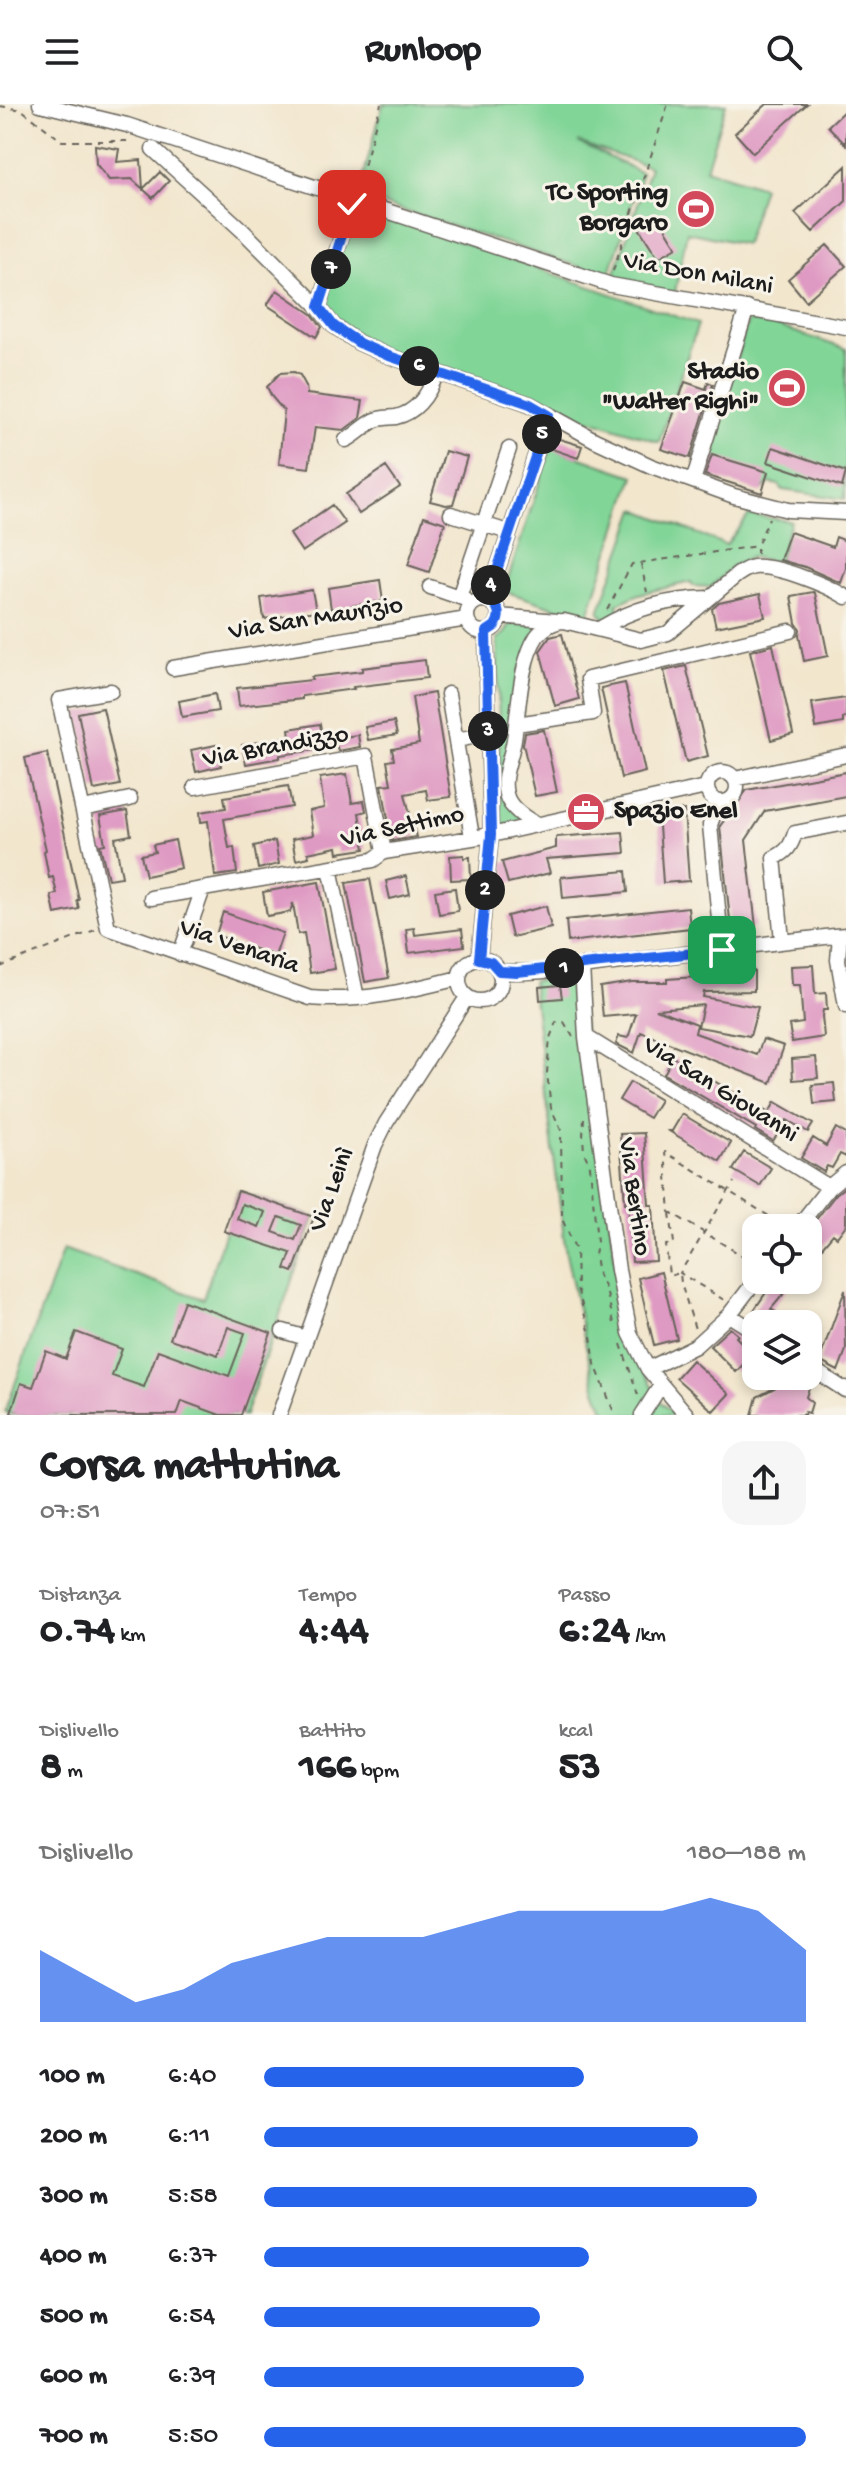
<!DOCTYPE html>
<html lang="it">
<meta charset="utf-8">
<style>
:root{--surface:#fff;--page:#f6f6f6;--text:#202124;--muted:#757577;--accent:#2563eb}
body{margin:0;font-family:"Gochi Hand",sans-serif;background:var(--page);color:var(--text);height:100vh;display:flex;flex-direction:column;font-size:30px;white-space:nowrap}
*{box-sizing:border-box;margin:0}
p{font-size:26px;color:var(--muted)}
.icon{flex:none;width:44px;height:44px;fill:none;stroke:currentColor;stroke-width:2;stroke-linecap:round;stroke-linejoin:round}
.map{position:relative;height:1311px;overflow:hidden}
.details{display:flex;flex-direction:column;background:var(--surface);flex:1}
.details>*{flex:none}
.buttons{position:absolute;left:742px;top:1110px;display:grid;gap:16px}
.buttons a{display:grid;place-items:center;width:80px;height:80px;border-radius:16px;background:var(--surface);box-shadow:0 4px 12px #0003;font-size:40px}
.pin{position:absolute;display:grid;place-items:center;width:68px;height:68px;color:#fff;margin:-34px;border-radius:16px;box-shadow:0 4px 12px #0006}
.km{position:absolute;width:40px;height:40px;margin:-20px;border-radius:50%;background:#222;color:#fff;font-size:22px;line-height:40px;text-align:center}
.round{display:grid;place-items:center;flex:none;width:84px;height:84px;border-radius:24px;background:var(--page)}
.head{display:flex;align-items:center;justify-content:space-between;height:136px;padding:0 40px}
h1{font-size:44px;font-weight:700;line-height:60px}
.figures{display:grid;grid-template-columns:repeat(3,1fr);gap:12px;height:136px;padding:8px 40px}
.figures div{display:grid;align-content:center}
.figures b{font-size:40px;font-weight:700}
.figures small{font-size:22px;font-weight:400}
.figures p{font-size:22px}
.chart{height:224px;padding:16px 40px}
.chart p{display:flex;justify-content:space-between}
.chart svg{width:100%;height:144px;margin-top:8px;fill:var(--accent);opacity:.7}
ul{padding:0 40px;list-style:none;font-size:26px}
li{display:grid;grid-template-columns:128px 96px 1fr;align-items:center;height:60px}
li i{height:20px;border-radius:10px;background:var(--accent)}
header{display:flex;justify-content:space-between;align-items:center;height:104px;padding:0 40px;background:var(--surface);font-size:36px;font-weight:700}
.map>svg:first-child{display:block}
.green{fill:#81d597;stroke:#4e785a;stroke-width:2}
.building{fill:#df9ac3;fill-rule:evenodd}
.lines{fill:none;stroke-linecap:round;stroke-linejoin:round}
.minor-casing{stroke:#67635a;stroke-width:17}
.path{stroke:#67635a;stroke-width:2;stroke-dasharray:6 6;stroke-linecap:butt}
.minor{stroke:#fff;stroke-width:14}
.route-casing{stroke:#fff;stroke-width:16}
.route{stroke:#2563eb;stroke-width:10}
.labels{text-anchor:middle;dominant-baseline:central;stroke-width:6;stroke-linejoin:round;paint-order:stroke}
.poi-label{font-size:26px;font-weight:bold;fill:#1c1c1c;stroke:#f7f3e8;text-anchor:end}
.street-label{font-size:26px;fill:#1c1c1c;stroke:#f7f3e8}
</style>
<header><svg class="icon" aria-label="menu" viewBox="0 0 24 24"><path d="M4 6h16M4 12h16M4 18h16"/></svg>Runloop<svg class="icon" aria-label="search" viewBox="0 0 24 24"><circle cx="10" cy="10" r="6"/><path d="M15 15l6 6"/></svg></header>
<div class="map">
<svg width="846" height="1311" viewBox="0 0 846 1311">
<rect width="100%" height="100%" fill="#f7f3e8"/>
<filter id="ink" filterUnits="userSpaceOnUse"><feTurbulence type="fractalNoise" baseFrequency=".0125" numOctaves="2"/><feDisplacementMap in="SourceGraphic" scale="16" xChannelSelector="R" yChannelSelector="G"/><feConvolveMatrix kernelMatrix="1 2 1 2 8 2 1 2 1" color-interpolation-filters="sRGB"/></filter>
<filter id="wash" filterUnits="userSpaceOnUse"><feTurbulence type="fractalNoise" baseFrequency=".006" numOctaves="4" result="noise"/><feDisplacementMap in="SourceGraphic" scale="32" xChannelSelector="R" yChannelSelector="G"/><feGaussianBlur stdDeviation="1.8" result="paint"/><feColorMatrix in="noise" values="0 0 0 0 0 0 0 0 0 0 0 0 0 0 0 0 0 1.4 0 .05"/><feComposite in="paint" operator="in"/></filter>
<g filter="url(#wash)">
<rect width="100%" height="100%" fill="#f2e6cd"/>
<path class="green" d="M383,0h343l-20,65 57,18 -18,57 -58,-12 -13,65 -63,-12 39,-118 -72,-25 64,31 -33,103 -251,-80z
M352,100l346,120 -39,118 -70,-23 -2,7 -201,-71 -67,-48z
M748,217l21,2 77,26 -1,150 -62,-9 -4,-5 -10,-2 -6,6 -61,-18z
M551,344l83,28 -47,142 -83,-27z
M636,405l90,36 23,-30 42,6 -13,41 -27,-5 -18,9 -22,21 -18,-1 -2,-4 -52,12 -22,10 3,8 -14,8 -7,-8z
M510,520l23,1 6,3 -33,166 18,29 -23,3 -4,-187 8,-6z
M577,870l48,362 36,66 14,13h-69l-11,-28 -29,-133 -34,-273z
M238,1087l76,26 -69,198h-231l-9,-3 58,-163 140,50z"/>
<g id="blocks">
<path class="building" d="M767,0h40l-54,49 -18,-20z
M846,5v36l-18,-19z
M95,41l24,4 -2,13 24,-2 2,29 17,-17 9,9 -16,17 -21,-19 -23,1 -13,-16z
M846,62v35l-33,31 -18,-19z
M658,112l19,31 -19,11 -19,-30z
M827,141l19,21 -40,35 -18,-22z
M277,186l35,24 10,13 -6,10 -49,-32z
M294,268l6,3 6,11 1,8 56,7 -3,17 -16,12 -29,-3 -6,41 -30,-4 5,-53 -12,-14 -5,-10 13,-14z
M685,278l21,7 2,-7 5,2 -23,74 -29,-9z
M553,333l29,9 -4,12 -29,-10z
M773,343l73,25 -4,15 -74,-25z
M445,347l22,6 -14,47 -7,1 -16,-4z
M712,351l56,17 -6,21 -57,-18z
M386,363l14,20 -41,27 -13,-20z
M332,401l13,18 -43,29 -12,-18z
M424,412l21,7 -16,49 -21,-7z
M790,428l43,15 3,-10 10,4v27l-5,15 -36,-16 -25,-7z
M380,476l3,21 -52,8 -3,-21z
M312,486l4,21 -52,8 -3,-21z
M813,488l2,1 13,63 -24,5 -5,-26 1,-6 -4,-6 -5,-27z
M760,490l5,23 -49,10 -4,-18 7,-6z
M562,530l17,65 -24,7 -15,-55 10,-14z
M773,541l20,89 -22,6 -21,-89z
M425,556l2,18 -74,9 1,2 -52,7v3l-63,7 -2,-18 75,-8 -1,-3 51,-6v-3z
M686,562l22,90 -22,6 -22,-91z
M625,579l20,89 -24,6 -20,-90z
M434,589l17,104 -23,3 -2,-10 -21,4 11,43 -24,4 -10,-56 9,-1 -4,-23 7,-1 -2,-11 27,-5 -7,-47z
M215,590l3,17 -36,6 -3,-16z
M846,594v19l-3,1v5l-27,5 -4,-25z
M103,604l17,77 -26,5 -16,-77z
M394,618l3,13 -29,5 -3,-13z
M320,620l3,16 35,-5 2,12 -22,4 -1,-4 -57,8v3l-34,6 -4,-19 48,-9 -1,-7z
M544,626l13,62 -22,4 -12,-52 2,-11z
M216,641l5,21 -25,6 -5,-22z
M47,649l32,147h-2l2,9 -24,5 -4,-19 6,-1 -4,-17 -4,1 -5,-27 2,-1 -21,-92z
M846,668v24l-81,15 -19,29 10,87 -25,2 -11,-103 27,-36z
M347,670l5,29 12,-2 2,10 -7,2 6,36 -27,4 -1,-6 -29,6 1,4 -13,3 -4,-21 21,-4 -4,-24 15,-3 -4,-30z
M288,682l4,21 -68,12 5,29 5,-1 3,26 -22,3 -7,-55 -7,1 -1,-10 26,-4 -2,-11z
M684,706l5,71 -26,2 -5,-71z
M127,707l4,24 -16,3 7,39 -14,2 -8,-34 5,-1 -5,-28z
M623,728l2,21 -79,6 4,14 -42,10 -6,-21 54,-14v-11z
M175,736l6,28 -35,8 -5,-21 14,-3 -2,-7z
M275,737l4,23 -21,5 -4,-23z
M464,751v3l6,-1 1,22 -20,1 -1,-24z
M626,767l2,21 -65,6 -2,-21z
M406,772l4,18 -20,5 -4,-18z
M370,775l19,99 -24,4 -19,-99z
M319,778l16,87 -25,4 -6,-40 -6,1 -5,-31 -3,9 -23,4 -4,-24z
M455,784l3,23 -19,3 -4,-23z
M546,802l5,22 -39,9 -5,-21z
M688,803l2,21 -122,14 -2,-22z
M223,808l60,21 -8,23 -59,-21z
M414,824l1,7 47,-6 2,17 -55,7 -3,-24z
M813,861l2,29 11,-1 1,17h-4l-1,6 2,21 -32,5 -3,-17 14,-2 -3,-38h-8l-1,-19z
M731,867h23v20l-50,1 -1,5 55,10 -8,29 -52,-9 5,-22 -47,4 41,15 -2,9 62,22 6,-16 21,7 -13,37 -130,-51 -7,21 -18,-9 3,-8 9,2 8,-24 -33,3 -3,-30 32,-5h35v-3l29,-2 -1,-3z
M560,881l2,13 -22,2 -1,-13z
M673,953l96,56 6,-11 38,22 -5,8 -21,-12 -14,21 -18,-11 1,-2 -92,-54z
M816,953l2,21 -25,2 -1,-21z
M630,978l30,18 -11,18 -30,-18z
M834,979l2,19 -22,2 -2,-19z
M682,1010l49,29 -11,18 -51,-30h3z
M836,1024l10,6v23l-6,-3 -8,14 -5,-2 -3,6 -23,-14 12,-20 13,8z
M644,1029l5,72h4l3,56 -24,1 -4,-59h-3l-5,-69z
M744,1048l27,16 -11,18 -27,-16z
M846,1082v39l-9,12 -4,-3 -25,30v-34l28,-36z
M238,1087l76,26 -21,55 -8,-3 6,-16 -67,-22zM242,1100l23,8 -6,15 -22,-8zM279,1113l22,8 -6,15 -22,-8z
M661,1168l16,67 -23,6 -16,-67z
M766,1176h21l5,4 -21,25 23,15h-32l-12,-8 17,-25 -5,-3z
M845,1186l1,60 -8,21 -19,-10z
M184,1197l87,32 -30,82h-21l-38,-14 -5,14h-161l-5,-2 10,-30 12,4 13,-36 20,8 10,-27 46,17 -10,27 32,11 14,-37 71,26 16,-43 -17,-6 -10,28 -48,-16z
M730,1224l8,7 -2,2 17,17 -17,18 -26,-26z
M692,1256l37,34 -16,17 -37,-33z
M783,1272h10l18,6 -5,15 6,6 -3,10 -4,-1 -1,3h-52l5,-18 23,-12z"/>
</g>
</g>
<g filter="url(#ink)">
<use href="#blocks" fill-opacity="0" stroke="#67635a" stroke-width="2"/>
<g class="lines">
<defs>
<path id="minor" d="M40,0l87,21 484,160 235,42
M153,45l90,82 76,76 15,19 25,17 27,12 144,49 65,36 56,26 83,30 54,14 58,3
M319,203l34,-107
M346,336c10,-5 17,-13 26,-18 6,-5 16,-4 24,-5 22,-5 34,-25 41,-45
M693,377l54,-173
M451,410l57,18
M430,483l35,12
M459,493l50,-148
M467 512a16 16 0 1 1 32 0a16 16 0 1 1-32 0Z
M487,496l62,-185
M499,512l58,5
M599,525c35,-21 69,-30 110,-31
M173,564l294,-49
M111,587l-52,9 49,228 202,70c50,5 101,-8 149,-20
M448,590l24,143
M516,620l77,-11 -5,-34 202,-48
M456,636l32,-6
M707 683a15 15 0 1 1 30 0a15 15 0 1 1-30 0Z
M735,675l111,-24
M195,683l171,-31 18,96
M718,698l-8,23 12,125
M83,705l47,-10
M536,720c-11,-6 -27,-16 -30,-30 -5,-18 6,-37 8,-55 5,-30 6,-78 23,-103 6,-8 17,-15 27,-15l77,19 27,-7 69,-58c6,-4 10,-7 17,-8 23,-2 72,18 92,30
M330,764l27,130
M151,794l52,-9
M840,832l-2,24 8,46
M782,836l-8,-82c13,-6 17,-12 21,-25l51,-10
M180,850l23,-65 170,-29 11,-8 107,-17 215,-48
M459 876a21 21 0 1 1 42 0a21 21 0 1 1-42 0Z
M479,855l12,-124 -5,-203
M582,862l4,71 32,233 12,63 18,36 39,46
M499,867c40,4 82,-5 122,-9 75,-9 150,-20 225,-27
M586,933l243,150
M797,1124l32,-41 17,-14
M729,1211l27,17
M283,1227l23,7
M808,1262l37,24 1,-2
M648,1265l47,-23 34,-31 27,-35
M279,1311l96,-270 11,-22 81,-126
M642,1311l19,-30"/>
</defs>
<use href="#minor" class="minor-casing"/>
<path class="path" d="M0,2l22,4 40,31h71
M358,84l23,-84
M613,167l55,-167
M757,450v-8l12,-28
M641,460l6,28
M607,506l25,-46 125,-18
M0,863l95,-37
M573,933l-9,-15h-8l-6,16 -3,35 4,35 10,22 1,89 14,31 1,38 14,49 4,27 20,51
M584,1014l-1,18 1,16 6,14 7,76 -2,13 3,20 8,15 9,37
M670,1109l4,30 -8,2 3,31 11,-3 1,10 14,46
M756,1160l-86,-52 -5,-60 120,74
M724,1196l-44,-27 54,-91
M621,1240l17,51"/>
<use href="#minor" class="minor"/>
</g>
</g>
<g class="lines" filter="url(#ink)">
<defs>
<path id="route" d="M352,100l-33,103 15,19 25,17 27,12 144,49 19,11 -62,185c12,5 15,15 8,26l-9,6 5,203 -12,124 12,3 8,9 18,1 205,-22"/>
</defs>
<use href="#route" class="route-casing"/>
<use href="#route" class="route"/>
</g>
<defs>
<symbol id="stadium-disc" viewBox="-11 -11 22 22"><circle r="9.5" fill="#d1495b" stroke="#f7f3e8"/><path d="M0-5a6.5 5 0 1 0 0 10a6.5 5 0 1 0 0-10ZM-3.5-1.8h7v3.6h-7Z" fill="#fff"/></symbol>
<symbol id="office-disc" viewBox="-11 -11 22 22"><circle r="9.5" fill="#d1495b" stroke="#f7f3e8"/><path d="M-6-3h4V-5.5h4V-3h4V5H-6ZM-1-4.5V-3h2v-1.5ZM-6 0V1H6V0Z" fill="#fff"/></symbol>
</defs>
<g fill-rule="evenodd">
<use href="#stadium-disc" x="674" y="83" width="44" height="44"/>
<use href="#stadium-disc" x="765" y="262" width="44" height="44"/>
<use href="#office-disc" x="564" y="686" width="44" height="44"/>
</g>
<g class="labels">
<g class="poi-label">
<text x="668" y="90">TC Sporting<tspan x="668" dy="30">Borgaro</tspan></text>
<text x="759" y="269">Stadio<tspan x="759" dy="30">"Walter Righi"</tspan></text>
<text x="614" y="708" text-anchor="start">Spazio Enel</text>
</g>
<g class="street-label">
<text transform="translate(698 171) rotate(10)">Via Don Milani</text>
<text transform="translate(316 516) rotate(-9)">Via San Maurizio</text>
<text transform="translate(276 644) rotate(-10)">Via Brandizzo</text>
<text transform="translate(403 724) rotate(-12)">Via Settimo</text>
<text transform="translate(239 844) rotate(19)">Via Venaria</text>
<text transform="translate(720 987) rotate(32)">Via San Giovanni</text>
<text transform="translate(333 1086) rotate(-70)">Via Leinì</text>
<text transform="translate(633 1093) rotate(82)">Via Bertino</text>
</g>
</g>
</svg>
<div class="buttons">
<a><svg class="icon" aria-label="locate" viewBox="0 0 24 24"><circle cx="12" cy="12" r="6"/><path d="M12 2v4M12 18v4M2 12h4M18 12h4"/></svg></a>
<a><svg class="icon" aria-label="layers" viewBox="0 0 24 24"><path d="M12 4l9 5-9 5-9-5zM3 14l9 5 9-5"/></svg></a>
</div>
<div class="pin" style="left:722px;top:846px;background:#1e9e55"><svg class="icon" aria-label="arrive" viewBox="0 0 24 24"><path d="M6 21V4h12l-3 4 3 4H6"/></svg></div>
<div class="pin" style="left:352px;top:100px;background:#d93025"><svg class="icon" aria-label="check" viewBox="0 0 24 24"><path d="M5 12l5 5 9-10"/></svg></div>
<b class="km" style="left:564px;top:864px">1</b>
<b class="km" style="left:485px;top:786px">2</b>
<b class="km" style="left:488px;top:627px">3</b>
<b class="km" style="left:491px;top:481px">4</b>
<b class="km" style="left:542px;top:330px">5</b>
<b class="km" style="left:419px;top:262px">6</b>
<b class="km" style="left:331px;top:165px">7</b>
</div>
<section class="details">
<div class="head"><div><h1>Corsa mattutina</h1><p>07:51</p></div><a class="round"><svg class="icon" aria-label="share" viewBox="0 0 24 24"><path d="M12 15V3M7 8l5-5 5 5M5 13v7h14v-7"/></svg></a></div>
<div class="figures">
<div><p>Distanza</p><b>0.74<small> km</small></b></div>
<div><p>Tempo</p><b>4:44</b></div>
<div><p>Passo</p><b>6:24<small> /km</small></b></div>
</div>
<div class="figures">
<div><p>Dislivello</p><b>8<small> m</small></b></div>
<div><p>Battito</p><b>166<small> bpm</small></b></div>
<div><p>kcal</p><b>53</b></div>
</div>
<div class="chart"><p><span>Dislivello</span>180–188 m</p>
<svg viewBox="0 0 160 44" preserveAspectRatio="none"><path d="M0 44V22L10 30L20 38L30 34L40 26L50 22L60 18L70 18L80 18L90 14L100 10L110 10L120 10L130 10L140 6L150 10L160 22V44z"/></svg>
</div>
<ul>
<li><b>100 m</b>6:40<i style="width:59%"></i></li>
<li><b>200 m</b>6:11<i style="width:80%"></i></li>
<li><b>300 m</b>5:58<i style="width:91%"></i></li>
<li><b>400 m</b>6:37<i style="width:60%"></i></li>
<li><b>500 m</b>6:54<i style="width:51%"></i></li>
<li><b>600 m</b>6:39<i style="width:59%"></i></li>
<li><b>700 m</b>5:50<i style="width:100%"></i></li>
</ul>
</section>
